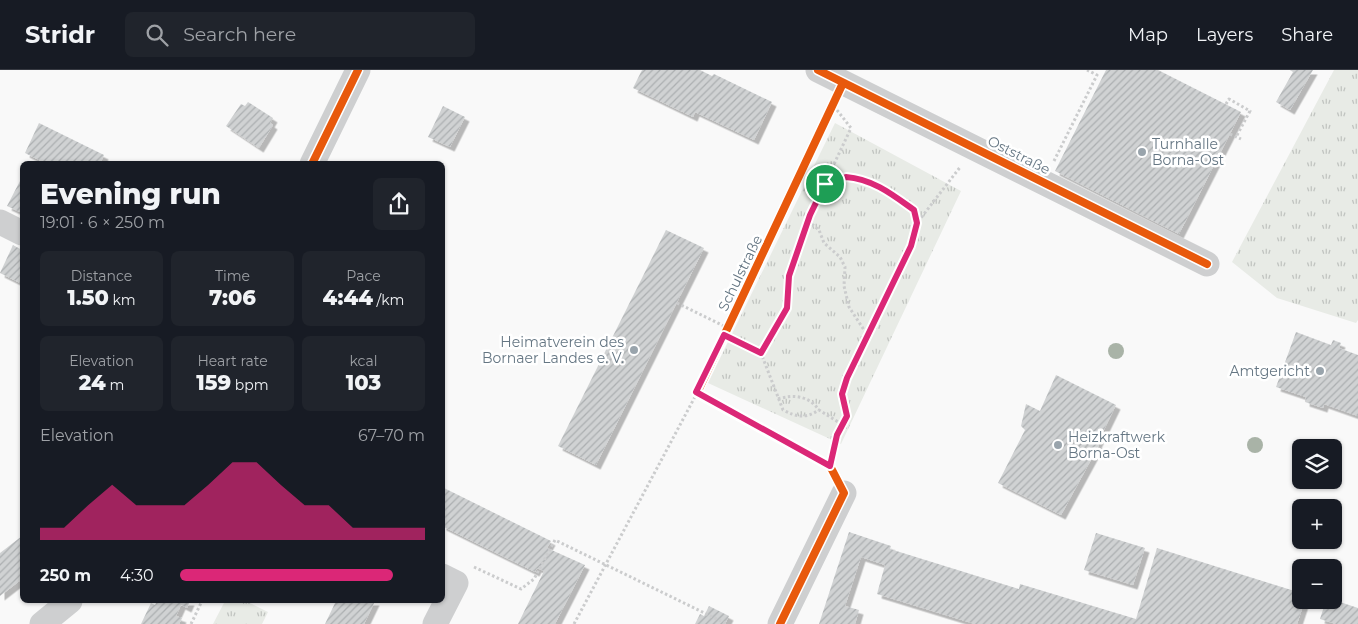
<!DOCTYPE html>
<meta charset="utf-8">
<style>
:root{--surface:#171b24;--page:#20242c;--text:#f1f3f6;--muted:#9ea1a6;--line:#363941;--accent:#db2777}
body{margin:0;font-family:Montserrat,sans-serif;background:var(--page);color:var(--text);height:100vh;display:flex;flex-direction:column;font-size:19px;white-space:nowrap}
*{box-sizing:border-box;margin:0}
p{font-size:16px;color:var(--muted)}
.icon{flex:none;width:28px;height:28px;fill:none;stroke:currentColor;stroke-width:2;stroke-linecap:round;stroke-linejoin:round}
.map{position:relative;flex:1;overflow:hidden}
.panel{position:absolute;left:20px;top:91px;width:425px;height:442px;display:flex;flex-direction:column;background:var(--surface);border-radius:8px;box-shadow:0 1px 4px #0004}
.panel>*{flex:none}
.buttons{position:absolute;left:1292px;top:369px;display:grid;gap:10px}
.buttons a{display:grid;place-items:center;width:50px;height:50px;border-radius:8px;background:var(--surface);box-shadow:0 1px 4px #0004;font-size:25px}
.pin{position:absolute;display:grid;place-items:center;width:42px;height:42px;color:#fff;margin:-21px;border:2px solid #fff;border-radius:50%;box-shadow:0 1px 5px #0007}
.round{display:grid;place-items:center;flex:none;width:52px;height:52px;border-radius:8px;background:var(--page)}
.head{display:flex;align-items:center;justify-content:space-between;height:85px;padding:0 20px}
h1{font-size:28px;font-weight:800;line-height:38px}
.stats{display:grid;grid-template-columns:repeat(3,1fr);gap:8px;height:85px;padding:5px 20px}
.stats div{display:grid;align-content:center;border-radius:8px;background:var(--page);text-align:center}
.stats b{font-size:21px;font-weight:800}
.stats small{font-size:14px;font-weight:400}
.stats p{font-size:14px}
.chart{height:140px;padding:10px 20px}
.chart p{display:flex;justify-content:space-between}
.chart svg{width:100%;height:90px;margin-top:5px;fill:var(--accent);opacity:.7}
ul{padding:0 20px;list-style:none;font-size:16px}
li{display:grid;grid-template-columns:80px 60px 1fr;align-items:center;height:38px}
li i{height:12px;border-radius:6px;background:var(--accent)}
header{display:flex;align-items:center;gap:30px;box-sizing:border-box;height:70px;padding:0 25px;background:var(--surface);border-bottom:1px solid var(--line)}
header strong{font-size:24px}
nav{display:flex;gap:28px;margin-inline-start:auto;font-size:18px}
.search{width:350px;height:45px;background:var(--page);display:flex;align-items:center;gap:12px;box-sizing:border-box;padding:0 18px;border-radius:8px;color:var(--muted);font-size:19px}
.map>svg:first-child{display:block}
.grass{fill:url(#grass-tufts)}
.building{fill:url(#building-hatch);filter:url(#shadow)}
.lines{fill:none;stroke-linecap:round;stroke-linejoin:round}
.path{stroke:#cbcccd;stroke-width:3;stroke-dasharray:2.5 2.5;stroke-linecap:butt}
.minor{stroke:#cecfd0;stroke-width:25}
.cycleway-casing{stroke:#fff;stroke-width:11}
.cycleway{stroke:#e8590c;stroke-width:8}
.tree{fill:#a9b3a7}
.route-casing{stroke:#fff;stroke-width:10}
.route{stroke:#db2777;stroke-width:6}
.poi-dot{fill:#99a4ac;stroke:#fff;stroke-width:2}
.labels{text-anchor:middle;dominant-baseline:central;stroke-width:5;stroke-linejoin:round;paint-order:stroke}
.poi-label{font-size:14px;fill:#657683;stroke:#fff;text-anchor:start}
.street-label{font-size:14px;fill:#657683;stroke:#fff}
</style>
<header>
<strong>Stridr</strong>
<div class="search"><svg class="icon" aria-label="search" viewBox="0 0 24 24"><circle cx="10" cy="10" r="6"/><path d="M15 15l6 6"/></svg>Search here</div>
<nav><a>Map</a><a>Layers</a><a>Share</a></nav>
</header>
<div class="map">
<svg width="1358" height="554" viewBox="0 0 1358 554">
<defs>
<pattern id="grass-tufts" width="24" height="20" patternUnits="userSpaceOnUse" patternTransform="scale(1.25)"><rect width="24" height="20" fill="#e8ebe6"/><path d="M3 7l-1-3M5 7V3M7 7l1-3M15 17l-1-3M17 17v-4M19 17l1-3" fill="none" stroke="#c0c3c0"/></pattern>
<pattern id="building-hatch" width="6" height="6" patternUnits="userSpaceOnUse" patternTransform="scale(1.25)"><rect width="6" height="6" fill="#d0d2d3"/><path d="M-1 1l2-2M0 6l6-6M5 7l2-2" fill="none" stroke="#acafb1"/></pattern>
<filter id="shadow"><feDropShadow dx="4.5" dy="4.5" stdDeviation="0" flood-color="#0004"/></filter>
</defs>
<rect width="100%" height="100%" fill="#f9f9f9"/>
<path class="grass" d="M1334,0h24v250l-2,3 -79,-25 -45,-36z
M835,53l126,68 -120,253 -133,-61z
M225,531h21l22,11 -6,12h-49z"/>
<path class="building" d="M642,0h58l12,6 2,-2 58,28 -18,38 -59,-28 -2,5 -60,-29z
M1106,0h52l83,42 -62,122 -124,-63z
M1290,0h23l-23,40 -14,-8 17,-30z
M248,32l25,16 -3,5 3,2 -14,23 -33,-22 15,-22 4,2z
M443,36l22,11 -15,30 -22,-10z
M39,53l65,32 -4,9h-53l-22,-11z
M20,111l2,1v31l-15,-7z
M666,160l38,18 -108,217 -38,-19z
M13,175l9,5v34l-22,-11z
M1296,262l35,13 2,-5 8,3 -2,5 19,7v61l-34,-12 -1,4 -18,-6 1,-5 -30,-10z
M1056,305l60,30 -19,39 2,1 -38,70 -63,-32 27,-53 -4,-4 5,-22 14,7z
M442,417l109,54 -4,7 38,17 -30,59h-37l26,-53 -7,-3 -2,4 -93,-46z
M849,462l42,14 -1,3 129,40 1,-5 116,35 21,-71 144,45v7h4l-8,24h-322l-98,-30 8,-29 -24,-8 -16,49 14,4 -4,14h-36z
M1096,463l49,15 -12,37 -49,-15z
M22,466v43l-22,17v-43z
M1326,530h8l24,8v16h-22l-16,-5z
M157,531h33l-3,7 -6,-3 -5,11 6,2 -3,6h-38l10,-21 4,2z
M336,531h39l-11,23h-39z
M709,536l20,10 -4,8h-30l5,-10 4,2z"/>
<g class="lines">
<path class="path" d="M1226,34l3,-5 21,12 -14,26
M1230,64l11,5
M1054,91l43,-86 -10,-5
M826,113c36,-14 60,6 88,27l3,13
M808,151l11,9 5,13 16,14 5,10 -1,19 5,21 19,29
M677,233l51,25
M724,265l37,18 22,57c14,7 22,9 36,0l24,15
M761,283l26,-45 2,-32 21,-61 41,-87 -18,-23
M778,329c16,-5 31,-3 41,11
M830,396l7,-31 10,-19 -5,-21 5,-17 64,-132 6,-23 44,-57
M474,497l47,22 13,-10 21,-39 172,84
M191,554l11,-23
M574,554l123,-231"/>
<path class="minor" d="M818,0l389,194
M312,94l46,-94
M0,152l22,11
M42,554l28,-23
M435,554l21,-41 -14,-7
M780,554l64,-131"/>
<defs>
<path id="cycleway" d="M818,0l389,194
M312,94l46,-94
M780,554l64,-131 -14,-27 -133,-73 146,-310"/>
</defs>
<use href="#cycleway" class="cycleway-casing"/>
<use href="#cycleway" class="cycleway"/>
</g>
<g class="tree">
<circle cx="1116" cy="281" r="8"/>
<circle cx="1255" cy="375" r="8"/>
</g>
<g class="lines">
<defs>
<path id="route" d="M846,107c27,2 47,18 68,33l3,13 -6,23 -64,132 -5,16 5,22 -10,19 -7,31 -134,-74 28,-57 37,18 26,-45 2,-32 21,-61 15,-31z"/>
</defs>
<use href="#route" class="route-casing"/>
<use href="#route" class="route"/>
</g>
<g class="poi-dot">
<circle cx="1142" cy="82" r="5"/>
<circle cx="634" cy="280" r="5"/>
<circle cx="1320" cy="301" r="5"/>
<circle cx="1058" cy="375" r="5"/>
</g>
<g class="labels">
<g class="poi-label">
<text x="1152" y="74">Turnhalle<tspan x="1152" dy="16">Borna-Ost</tspan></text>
<text x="624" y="272" text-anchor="end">Heimatverein des<tspan x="624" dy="16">Bornaer Landes e. V.</tspan></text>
<text x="1310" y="301" text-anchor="end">Amtgericht</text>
<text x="1068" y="367">Heizkraftwerk<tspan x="1068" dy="16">Borna-Ost</tspan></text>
</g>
<g class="street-label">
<text transform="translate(1019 85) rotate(27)">Oststraße</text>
<text transform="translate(740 203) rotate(-64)">Schulstraße</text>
</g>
</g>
</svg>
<div class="buttons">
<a><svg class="icon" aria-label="layers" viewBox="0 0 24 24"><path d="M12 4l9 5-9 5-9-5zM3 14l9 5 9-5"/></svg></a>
<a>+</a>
<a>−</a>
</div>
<div class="pin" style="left:825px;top:114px;background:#1e9e55"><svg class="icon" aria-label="arrive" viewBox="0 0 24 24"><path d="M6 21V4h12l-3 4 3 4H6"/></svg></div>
<section class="panel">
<div class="head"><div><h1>Evening run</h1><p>19:01 · 6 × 250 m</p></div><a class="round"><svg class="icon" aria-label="share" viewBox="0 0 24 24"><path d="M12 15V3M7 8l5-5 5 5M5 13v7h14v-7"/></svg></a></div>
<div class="stats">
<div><p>Distance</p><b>1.50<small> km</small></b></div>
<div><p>Time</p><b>7:06</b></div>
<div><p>Pace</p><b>4:44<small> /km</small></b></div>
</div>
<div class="stats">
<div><p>Elevation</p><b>24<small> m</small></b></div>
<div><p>Heart rate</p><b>159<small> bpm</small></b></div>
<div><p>kcal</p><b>103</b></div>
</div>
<div class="chart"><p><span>Elevation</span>67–70 m</p>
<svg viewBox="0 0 160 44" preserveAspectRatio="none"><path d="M0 44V38L10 38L20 27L30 17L40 27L50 27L60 27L70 17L80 6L90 6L100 17L110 27L120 27L130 38L140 38L150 38L160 38V44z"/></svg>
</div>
<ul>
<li><b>250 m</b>4:30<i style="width:87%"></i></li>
</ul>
</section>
</div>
